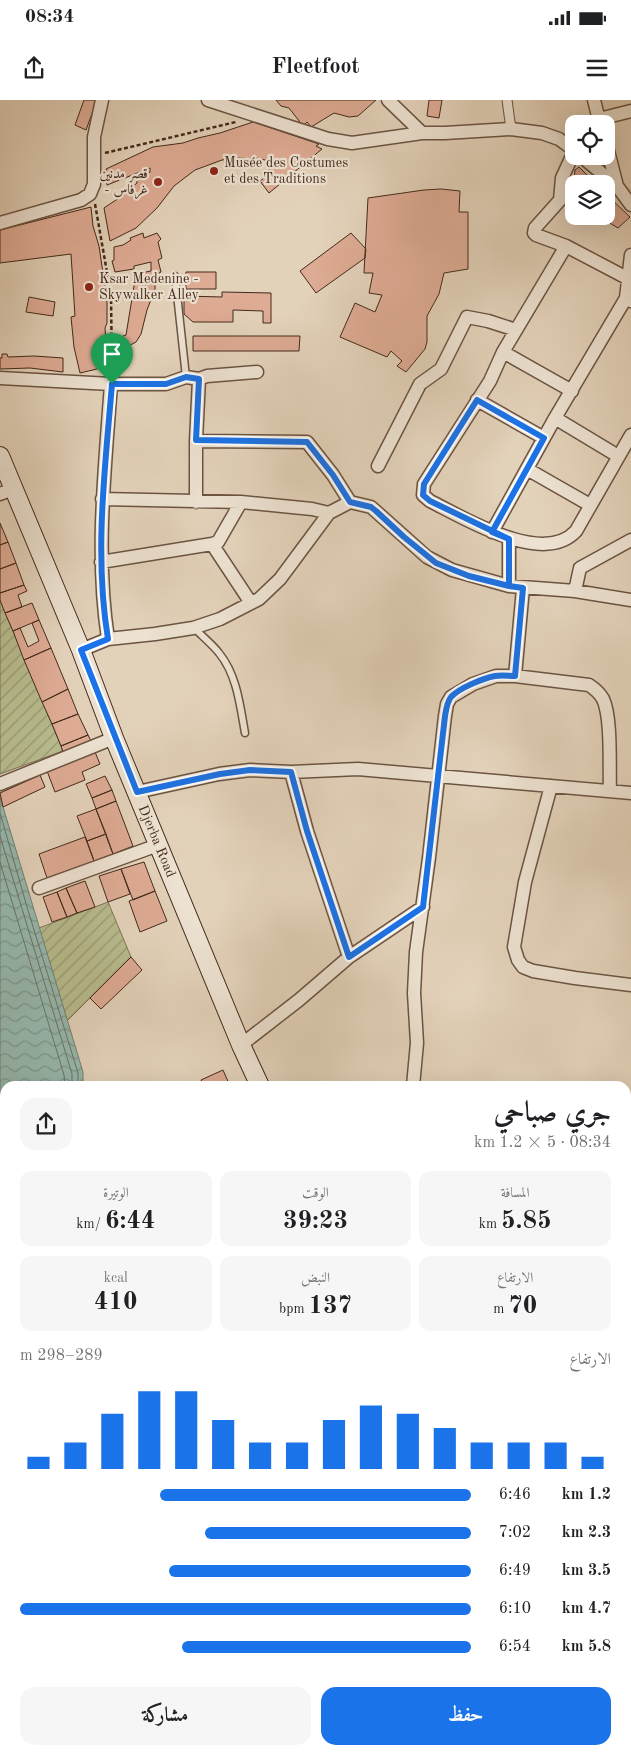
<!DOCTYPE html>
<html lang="ar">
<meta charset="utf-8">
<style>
:root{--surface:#fff;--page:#f6f6f6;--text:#202124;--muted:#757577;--accent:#1a73e8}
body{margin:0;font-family:"Old Standard TT",Amiri,serif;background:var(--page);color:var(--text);direction:rtl;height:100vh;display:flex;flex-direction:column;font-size:19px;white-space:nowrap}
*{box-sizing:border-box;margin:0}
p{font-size:16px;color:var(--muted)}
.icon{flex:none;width:28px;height:28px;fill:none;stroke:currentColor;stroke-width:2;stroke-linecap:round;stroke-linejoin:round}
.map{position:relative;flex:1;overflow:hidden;direction:ltr}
.details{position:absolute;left:0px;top:981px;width:631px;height:674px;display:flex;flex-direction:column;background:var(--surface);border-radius:15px 15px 0 0;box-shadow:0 5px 20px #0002;direction:rtl}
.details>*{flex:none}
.tools{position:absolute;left:565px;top:15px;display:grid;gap:10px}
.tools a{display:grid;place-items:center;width:50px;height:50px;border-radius:10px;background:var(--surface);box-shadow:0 5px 20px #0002;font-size:25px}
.pin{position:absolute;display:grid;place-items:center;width:42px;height:42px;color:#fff;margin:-51px -21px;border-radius:50% 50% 50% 0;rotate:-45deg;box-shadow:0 0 5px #0007}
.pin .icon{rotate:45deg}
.round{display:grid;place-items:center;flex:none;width:52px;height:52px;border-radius:15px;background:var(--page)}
.overview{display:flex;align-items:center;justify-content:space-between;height:85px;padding:0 20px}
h1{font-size:28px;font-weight:700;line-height:38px}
.metrics{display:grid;grid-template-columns:repeat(3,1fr);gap:8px;height:85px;padding:5px 20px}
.metrics div{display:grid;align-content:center;border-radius:12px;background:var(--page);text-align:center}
.metrics b{font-size:25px;font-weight:700}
.metrics small{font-size:14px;font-weight:400}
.metrics p{font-size:14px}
.chart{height:140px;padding:10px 20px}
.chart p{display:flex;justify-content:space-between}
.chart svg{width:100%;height:90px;margin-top:5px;stroke:var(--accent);stroke-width:6}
.action{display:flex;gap:10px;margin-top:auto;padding:10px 20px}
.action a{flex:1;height:58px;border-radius:15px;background:var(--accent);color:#fff;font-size:20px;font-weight:700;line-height:58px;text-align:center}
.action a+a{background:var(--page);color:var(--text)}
ul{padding:0 20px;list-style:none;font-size:16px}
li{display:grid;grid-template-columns:80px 60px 1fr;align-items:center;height:38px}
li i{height:12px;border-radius:6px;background:var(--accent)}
.status{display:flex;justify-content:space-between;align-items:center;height:35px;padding:0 25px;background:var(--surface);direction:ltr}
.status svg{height:14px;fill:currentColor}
header{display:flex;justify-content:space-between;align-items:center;height:65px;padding:0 20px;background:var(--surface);font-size:22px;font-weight:700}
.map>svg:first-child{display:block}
.grass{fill:#b7bb8d;stroke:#7e7254}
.garden{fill:url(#garden-furrows);stroke:#7e7254}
.water{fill:url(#water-waves);stroke:#757f73}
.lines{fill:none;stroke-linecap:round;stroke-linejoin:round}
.shore{stroke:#6c7164;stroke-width:1}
.river{stroke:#95b8ae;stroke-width:24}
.building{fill:#deab94;stroke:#442a1a}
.service-casing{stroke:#6c5442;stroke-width:9}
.pedestrian-casing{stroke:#6c5442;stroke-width:11}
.minor-casing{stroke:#6c5442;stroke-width:15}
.secondary-casing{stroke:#442a1a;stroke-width:20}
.path{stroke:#442a1a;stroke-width:2.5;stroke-dasharray:4 2.5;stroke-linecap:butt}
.service{stroke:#ede2d2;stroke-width:6}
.pedestrian{stroke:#ede2d2;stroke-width:9}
.minor{stroke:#ede2d2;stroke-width:12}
.secondary{stroke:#ede2d2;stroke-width:18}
.route-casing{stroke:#fff;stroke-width:10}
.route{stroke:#1a73e8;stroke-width:6}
.poi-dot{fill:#8f2418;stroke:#ede2d2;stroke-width:2}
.labels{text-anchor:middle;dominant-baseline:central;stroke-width:4.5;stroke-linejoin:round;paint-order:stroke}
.poi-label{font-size:14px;fill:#442a1a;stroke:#ede2d2;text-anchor:start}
.street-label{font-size:14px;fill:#442a1a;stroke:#ede2d2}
</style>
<div class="status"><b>08:34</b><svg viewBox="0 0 49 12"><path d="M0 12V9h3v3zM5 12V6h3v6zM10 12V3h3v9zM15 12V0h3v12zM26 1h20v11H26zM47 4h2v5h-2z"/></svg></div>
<header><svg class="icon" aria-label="menu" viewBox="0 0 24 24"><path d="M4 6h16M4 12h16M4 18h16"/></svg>Fleetfoot<svg class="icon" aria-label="share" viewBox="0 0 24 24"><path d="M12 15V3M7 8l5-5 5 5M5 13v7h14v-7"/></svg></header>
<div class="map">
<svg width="631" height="1654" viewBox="0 0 631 1654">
<defs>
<pattern id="garden-furrows" width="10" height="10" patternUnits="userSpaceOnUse" patternTransform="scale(1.25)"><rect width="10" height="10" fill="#b7bb8d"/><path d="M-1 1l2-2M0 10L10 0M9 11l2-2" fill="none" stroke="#969872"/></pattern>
<pattern id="water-waves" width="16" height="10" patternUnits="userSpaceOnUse" patternTransform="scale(1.25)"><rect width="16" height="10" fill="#95b8ae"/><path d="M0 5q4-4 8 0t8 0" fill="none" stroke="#7b968d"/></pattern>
</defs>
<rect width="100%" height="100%" fill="#e3d2ba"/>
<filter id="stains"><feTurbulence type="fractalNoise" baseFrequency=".004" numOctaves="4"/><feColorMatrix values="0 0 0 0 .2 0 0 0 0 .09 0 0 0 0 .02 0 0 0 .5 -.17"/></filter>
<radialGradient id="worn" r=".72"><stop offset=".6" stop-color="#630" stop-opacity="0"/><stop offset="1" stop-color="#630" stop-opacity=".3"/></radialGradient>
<path class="grass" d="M0,1437l5,1v81l-5,-1z"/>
<path class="garden" d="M0,500l63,151 -63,23z
M108,802l23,55 -64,64 -28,-93z"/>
<path class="water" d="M0,697l83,275v14h-78v70l-5,-29z
M192,1650h110l3,4h-110z"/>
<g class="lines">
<path class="shore" d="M0,713l27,94 51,166v13
M0,736l72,238v12
M0,762l64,213 1,11"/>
<path class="river" d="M0,1528l5,1"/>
</g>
<path class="building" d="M84,0h13l-11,30 -11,-5z
M276,0h100l-18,16 -9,1 -15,-4 -23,14 -4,-5 -4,4 -14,-18 -8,-2z
M429,0h13l-3,18 -12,-2z
M253,22l66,22 -3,2 6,3 -53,44 -9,-12 7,-5h3l-1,-15 -17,-4 -2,2 -10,-1 -18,2 -27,10 -21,16 -17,22 -21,20 -26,13 -6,-33 18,-12 15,-13v-2l13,-9v-4l-43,17 -1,-16 47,-22 30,-4 15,-5 22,-5z
M579,67l17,17h-22l1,-14z
M441,89l19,2 -1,21h9v57l-24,4 -5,21 -12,22v26l-2,7 -19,23 -9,-6 5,-5 -11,-10 -4,6 -47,-20 15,-34 20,9 7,-17 -13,-2 4,-20h-9l4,-75 56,-8z
M606,94l24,23 -12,11 -20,-12h8z
M91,107l2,19 6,20 8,54v23l-2,5 2,29 2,1 -1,7 -6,-1 -5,5 -17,4 -6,-26 -3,-30 4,-1 -4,-62 -71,9v-33z
M143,133l1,5 13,-5 4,6 -3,3 4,16 -4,2 3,12 -6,3v14l-8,21 -6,24 -5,8 -21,11v-14l11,-4 10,-61 15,-3v-9l-17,4v3l-19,3 -3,-11 2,-1v-13l9,-2 8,-5 -1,-2z
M351,133l15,16 -1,9 -49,35 -16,-22z
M186,172h30v17h-30z
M222,192l49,1v30h-8v-12l-30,-1v12h-40l-9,-8v-18l38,1z
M29,197l26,5 -2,14 -27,-4z
M193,236h107l-1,15h-106z
M2,254h5l1,3 26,-1 29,2v14l-33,-4 -30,1v-11h2z
M0,423l8,19 -8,3z
M8,442l8,21 -16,6v-24z
M16,463l8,22 -24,8v-24z
M24,485l3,6 -9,4 4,12 -17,6 -5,-13v-7z
M32,503l7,17 -26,11 -8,-18z
M39,520l12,28 -27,12 -11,-29 7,-3 8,19 11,-6 -7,-18z
M51,548l17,41 -26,13 -18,-42z
M68,589l10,25 -26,10 -10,-22z
M78,614l10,21 -27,11 -9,-22z
M88,635l4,8 -28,12 -3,-9z
M95,652l5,12 -18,8 3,8 -30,12 -8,-21z
M40,675l5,12 -42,20 -3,-14z
M105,676l7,14 -20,8 -6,-14z
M112,690l4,11 -20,8 -4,-11z
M116,701l17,45 -20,8 -17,-45z
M96,709l10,25 -19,7 -10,-25z
M106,734l7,20 -19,7 -7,-20z
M85,737l9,24 -47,17 -8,-24z
M144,762l11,29 -22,9 -12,-31z
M121,769l9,25 -22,8 -9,-26z
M85,781l10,26 -18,6 -11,-25z
M66,788l11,25 -10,4 -10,-25z
M155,791l12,30 -27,11 -11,-31z
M57,792l10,25 -15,5 -9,-25z
M131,857l11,13 -41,39 -11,-11z
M223,970l7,16h-26l-3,-6z"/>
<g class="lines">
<defs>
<path id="service" d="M175,176l11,101
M194,528c8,8 18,16 25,25 18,22 21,52 26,80"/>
<path id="pedestrian" d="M507,0l4,29"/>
<path id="minor" d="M208,0l120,39 24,4 70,-10h23l66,-4 31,4 17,6 15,11
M388,0l34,33
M594,0l6,24
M593,24l6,-5 32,-8
M606,43l11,43
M581,56l36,30 14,19
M0,123l81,-23 9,-6 4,-10v-47l8,-37
M566,146l-30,-11 -2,-2 1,-5 25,-28 2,-22 12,-26
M631,155l-5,43 5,3
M627,178l-61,-32 -63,106 -13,29 -66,103 -1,11 7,6c34,17 113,66 146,30l55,-96
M503,252l69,39
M0,278l111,6c-6,85 -16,170 -3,255l-27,11
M199,279l8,-3 50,-4
M111,284h55l20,-7 13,2 -3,62
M477,300l67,38
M555,318l63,38
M378,366l42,-82 21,-15 26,-52 21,4 28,9
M527,369l63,36
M0,394l13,-5
M102,399l139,3 71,7 17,4
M196,402v-61l111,1 26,33 17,27
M492,432l63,-114 71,-120
M212,444l39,59
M101,462l111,-18 6,-2 23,-40
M509,486v-47
M575,491l5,-23 51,-28
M108,539l47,-5 38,-6 27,-9 39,-20 21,-20 49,-66 21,-11 21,5 56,50 25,13 57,16 66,5 56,9
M515,576l8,-88
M291,672l16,59 42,126
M0,684l114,-46
M551,686l-26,96 -11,65 4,13 5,7 10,4 42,7 56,7
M137,692l82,-18 31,-4 41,2 67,-3 273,24
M39,788l119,-43
M241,945l58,-45 50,-43 74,-50
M413,986l4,-43 -3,-50 2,-41 13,-94 16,-142 2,-12 4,-7 22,-13 23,-8h19l74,9c6,4 10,7 14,14 9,19 6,69 7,92
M626,1130l5,1
M0,1136l2,-14
M626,1291l5,1
M626,1570l5,-1
M88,1654l6,-4"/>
<g id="secondary">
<path id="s1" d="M0,356l81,194 33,88 127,307 19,41"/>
<path d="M626,1232l5,-26"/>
<path d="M570,1650l1,4"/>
<path d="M588,1650l1,4"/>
<path d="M546,1654l3,-4"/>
</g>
</defs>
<use href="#service" class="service-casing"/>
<use href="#pedestrian" class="pedestrian-casing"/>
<use href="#minor" class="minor-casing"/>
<use href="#secondary" class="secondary-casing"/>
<path class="path" d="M105,53l131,-31
M95,104l16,91 1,77
M383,1654l8,-4"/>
<use href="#service" class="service"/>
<use href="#pedestrian" class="pedestrian"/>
<use href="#minor" class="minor"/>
<use href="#secondary" class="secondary"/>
</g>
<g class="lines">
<defs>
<path id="route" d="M112,284c-7,85 -18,170 -4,255l-27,11 56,142 83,-18 30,-4 41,2 16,59 42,126 74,-50 22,-191c1,-6 2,-14 6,-19 8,-9 33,-19 44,-21 6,-1 14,0 20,0l8,-88 -14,-2v-47l-17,-7 52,-94 -67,-38 -53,84 -1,11 7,6 79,38v47l-40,-10 -33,-13 -32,-26 -28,-26 -5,-4 -21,-5 -17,-27 -26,-33 -111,-2 3,-61 -13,-2 -20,7h-54"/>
</defs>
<use href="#route" class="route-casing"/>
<use href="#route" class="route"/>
</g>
<g class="poi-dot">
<circle cx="214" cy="71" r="5"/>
<circle cx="158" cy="82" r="5"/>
<circle cx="89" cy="187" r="5"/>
</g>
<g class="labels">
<g class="poi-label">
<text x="224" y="63">Musée des Costumes<tspan x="224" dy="16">et des Traditions</tspan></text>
<text x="148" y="74" text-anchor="end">قصر مدنين<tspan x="148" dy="16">- غرفاس</tspan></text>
<text x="99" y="179">Ksar Medenine -<tspan x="99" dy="16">Skywalker Alley</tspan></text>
</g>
<g class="street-label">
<text stroke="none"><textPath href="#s1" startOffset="416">Djerba Road</textPath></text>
</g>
</g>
<rect width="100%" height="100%" filter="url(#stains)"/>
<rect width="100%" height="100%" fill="url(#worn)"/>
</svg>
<div class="tools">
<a><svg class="icon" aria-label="locate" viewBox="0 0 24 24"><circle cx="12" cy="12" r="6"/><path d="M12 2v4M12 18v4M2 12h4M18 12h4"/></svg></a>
<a><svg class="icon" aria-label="layers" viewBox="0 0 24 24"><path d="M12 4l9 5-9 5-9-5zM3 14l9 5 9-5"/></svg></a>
</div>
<div class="pin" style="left:112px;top:284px;background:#1e9e55"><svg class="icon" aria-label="arrive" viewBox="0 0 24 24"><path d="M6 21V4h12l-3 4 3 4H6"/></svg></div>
<section class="details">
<div class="overview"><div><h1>جري صباحي</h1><p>08:34 · 5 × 1.2 km</p></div><a class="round"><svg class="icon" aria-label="share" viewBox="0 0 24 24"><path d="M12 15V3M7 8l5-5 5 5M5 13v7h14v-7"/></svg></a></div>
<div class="metrics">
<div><p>المسافة</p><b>5.85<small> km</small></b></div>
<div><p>الوقت</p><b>39:23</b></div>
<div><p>الوتيرة</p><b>6:44<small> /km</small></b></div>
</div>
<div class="metrics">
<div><p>الارتفاع</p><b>70<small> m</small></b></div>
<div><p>النبض</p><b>137<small> bpm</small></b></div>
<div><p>kcal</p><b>410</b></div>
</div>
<div class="chart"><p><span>الارتفاع</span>289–298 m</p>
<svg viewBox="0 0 160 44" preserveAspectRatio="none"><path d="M5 44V38M15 44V31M25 44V17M35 44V6M45 44V6M55 44V20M65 44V31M75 44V31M85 44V20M95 44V13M105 44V17M115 44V24M125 44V31M135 44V31M145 44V31M155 44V38"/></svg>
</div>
<ul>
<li><b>1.2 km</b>6:46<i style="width:69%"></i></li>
<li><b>2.3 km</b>7:02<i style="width:59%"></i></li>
<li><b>3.5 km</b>6:49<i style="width:67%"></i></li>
<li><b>4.7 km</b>6:10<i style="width:100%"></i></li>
<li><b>5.8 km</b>6:54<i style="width:64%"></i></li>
</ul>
<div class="action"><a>حفظ</a><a>مشاركة</a></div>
</section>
</div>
